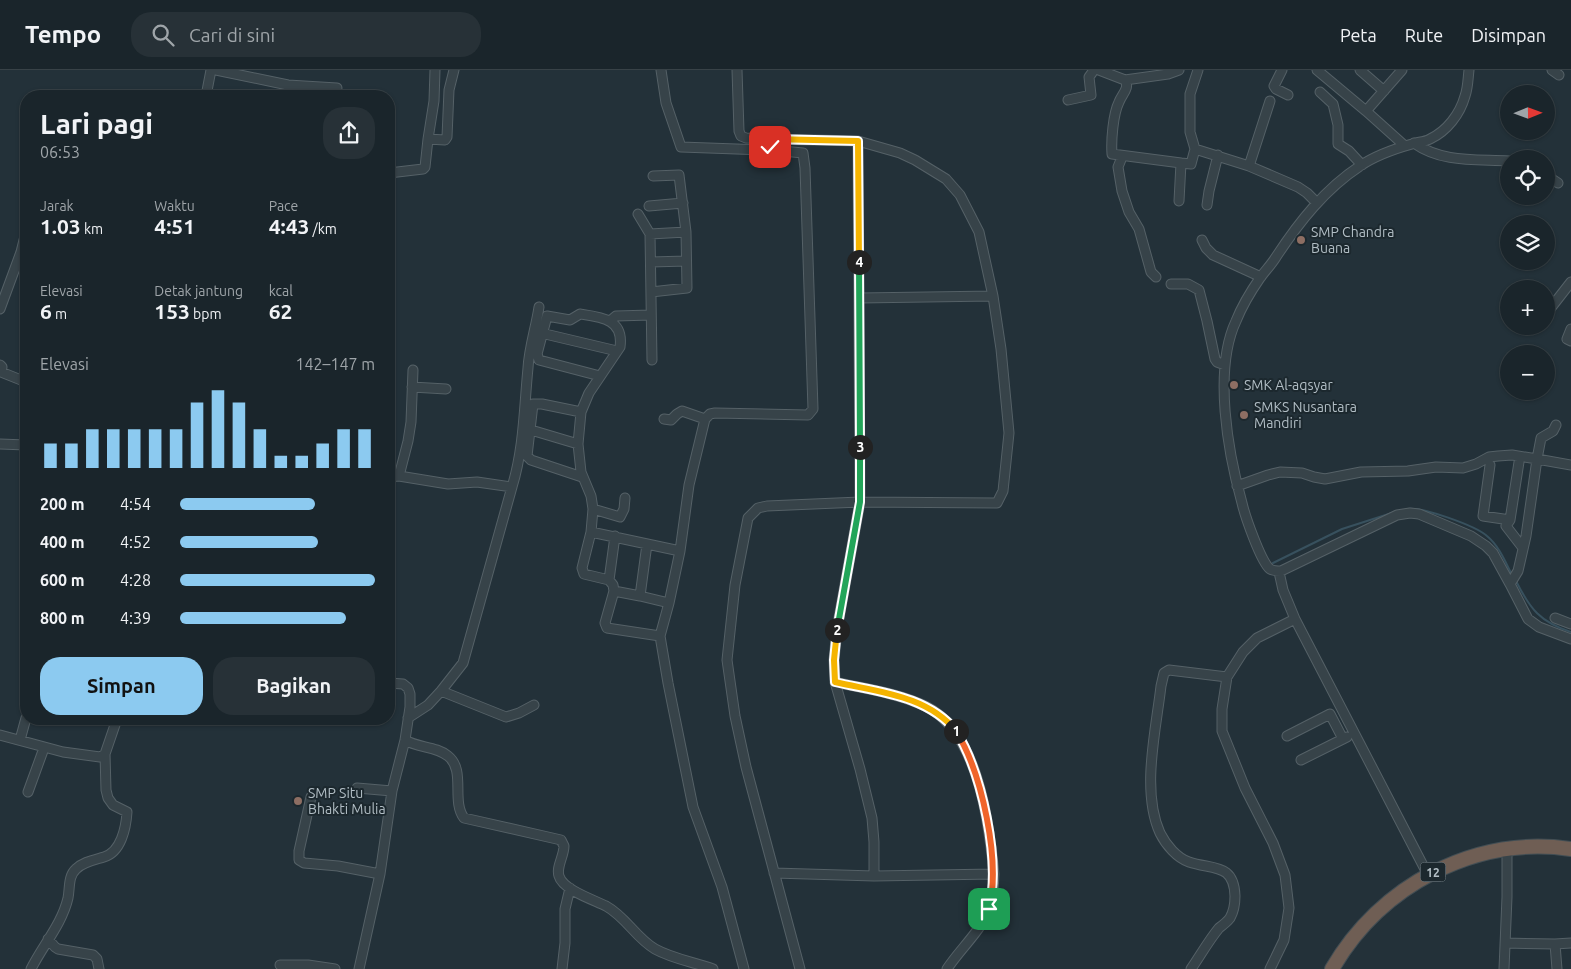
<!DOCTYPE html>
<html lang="id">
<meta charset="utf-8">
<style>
:root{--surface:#1a252b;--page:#273137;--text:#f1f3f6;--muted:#9fa5a9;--line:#384247;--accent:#8ccaf0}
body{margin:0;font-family:Ubuntu,sans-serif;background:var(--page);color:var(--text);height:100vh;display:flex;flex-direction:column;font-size:19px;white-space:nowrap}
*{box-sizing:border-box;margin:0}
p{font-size:16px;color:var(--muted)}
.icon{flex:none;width:28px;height:28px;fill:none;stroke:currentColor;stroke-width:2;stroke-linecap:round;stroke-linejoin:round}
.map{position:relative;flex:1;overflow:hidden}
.drawer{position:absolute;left:20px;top:20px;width:375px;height:635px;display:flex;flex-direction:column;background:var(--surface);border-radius:20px;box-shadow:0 1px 4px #0004,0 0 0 1px var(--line)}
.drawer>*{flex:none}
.needle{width:32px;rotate:89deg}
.tools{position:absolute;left:1500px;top:15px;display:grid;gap:10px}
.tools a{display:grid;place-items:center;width:55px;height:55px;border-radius:50%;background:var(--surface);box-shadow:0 1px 4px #0004,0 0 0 1px var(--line);font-size:25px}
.pin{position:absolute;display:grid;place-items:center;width:42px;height:42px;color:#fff;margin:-21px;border-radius:10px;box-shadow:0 2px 8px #0006}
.km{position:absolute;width:25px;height:25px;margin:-12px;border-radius:50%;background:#222;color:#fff;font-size:14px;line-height:25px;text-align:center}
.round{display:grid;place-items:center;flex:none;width:52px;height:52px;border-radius:20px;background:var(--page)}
.summary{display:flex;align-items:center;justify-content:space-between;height:85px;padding:0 20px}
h1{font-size:28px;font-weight:700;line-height:38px}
.figures{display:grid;grid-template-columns:repeat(3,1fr);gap:8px;height:85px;padding:5px 20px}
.figures div{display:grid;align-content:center}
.figures b{font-size:21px;font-weight:700}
.figures small{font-size:14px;font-weight:400}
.figures p{font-size:14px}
.chart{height:140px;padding:10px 20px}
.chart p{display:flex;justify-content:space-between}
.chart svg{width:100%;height:90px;margin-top:5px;stroke:var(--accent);stroke-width:6}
.primary-button{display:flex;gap:10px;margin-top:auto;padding:10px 20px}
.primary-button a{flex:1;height:58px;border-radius:20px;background:var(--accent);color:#111;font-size:20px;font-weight:700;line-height:58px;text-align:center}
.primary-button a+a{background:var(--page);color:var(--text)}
ul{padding:0 20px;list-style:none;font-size:16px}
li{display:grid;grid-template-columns:80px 60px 1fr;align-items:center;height:38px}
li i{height:12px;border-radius:6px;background:var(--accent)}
header{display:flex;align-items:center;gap:30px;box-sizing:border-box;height:70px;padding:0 25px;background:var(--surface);border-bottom:1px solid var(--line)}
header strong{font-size:24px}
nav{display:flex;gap:28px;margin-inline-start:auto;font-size:18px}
.search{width:350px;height:45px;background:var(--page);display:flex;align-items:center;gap:12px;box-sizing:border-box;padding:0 18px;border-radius:20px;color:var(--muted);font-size:19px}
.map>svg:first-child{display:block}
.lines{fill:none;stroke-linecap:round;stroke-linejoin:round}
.stream{stroke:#38515e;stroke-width:2}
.minor-casing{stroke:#556167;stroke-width:11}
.highway-casing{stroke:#424e54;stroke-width:16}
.minor{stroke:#374349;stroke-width:9}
.highway{stroke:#6f5e54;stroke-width:14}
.split-1-casing{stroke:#fff;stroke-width:10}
.split-2-casing{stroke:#fff;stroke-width:10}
.split-3-casing{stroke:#fff;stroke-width:10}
.split-4-casing{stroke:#fff;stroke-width:10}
.split-5-casing{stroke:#fff;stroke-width:10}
.split-1{stroke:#f0652b;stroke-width:6}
.split-2{stroke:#f5b400;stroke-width:6}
.split-3{stroke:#22a559;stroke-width:6}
.split-4{stroke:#22a559;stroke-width:6}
.split-5{stroke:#f5b400;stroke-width:6}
.education-dot{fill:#8d6e63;stroke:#1c282e;stroke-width:2}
.labels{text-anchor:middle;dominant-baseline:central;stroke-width:4;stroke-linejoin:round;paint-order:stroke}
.shield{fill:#1c282e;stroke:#859198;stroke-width:1}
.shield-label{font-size:12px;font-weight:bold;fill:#b2bec5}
.poi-label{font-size:14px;fill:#b2bec5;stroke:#1c282e;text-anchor:start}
</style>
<header>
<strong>Tempo</strong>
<div class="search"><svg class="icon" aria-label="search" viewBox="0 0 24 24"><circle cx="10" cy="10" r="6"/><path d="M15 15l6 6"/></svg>Cari di sini</div>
<nav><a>Peta</a><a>Rute</a><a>Disimpan</a></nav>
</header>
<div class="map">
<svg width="1571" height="899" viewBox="0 0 1571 899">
<rect width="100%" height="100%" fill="#233139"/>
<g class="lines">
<path class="stream" d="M1407,439c14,-3 69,17 80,27 12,10 18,25 25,39
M1273,493l69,-34 53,-17
M1516,511c14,28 24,41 55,51"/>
<defs>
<path id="minor" d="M216,0l72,15 49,3
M661,0l5,33 15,44 83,3 6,-10
M737,0l2,61 2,5 5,2 24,1 88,2 42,12 15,7 31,19 14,16 19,37 14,64 8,53 8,84 -6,58 -6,12 -137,-1 -93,4 -9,2 -10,10 -13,67 -8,75 8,56 11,51 54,202
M1099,0l26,10c5,8 -3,14 -6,22 -6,12 -8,39 -7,52l69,9
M1282,0l-8,16 2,3 12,6
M1317,0l49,41
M1360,0l24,21
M1402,0l-36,41 39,35
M1469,0c-1,8 -1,18 -4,26 -5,18 -18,35 -35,43 -5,3 -12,3 -18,5 -18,5 -36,11 -52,22 -35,23 -61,56 -84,91 -5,8 -11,14 -16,21 -9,13 -18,28 -24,43 -23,49 -8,132 6,182 3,13 19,59 28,66 3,2 7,2 11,2l116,-56 13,-2 9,1 52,22 15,10 7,7 17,31 18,35 11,8 32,12
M1552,0l7,5
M1125,10l43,-6 11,-4
M1320,22l13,12 5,21v19l11,7 13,14
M206,26l5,-26
M287,26l1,-11
M1068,30l23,-5 -2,-18 5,-7
M428,69l6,-38 1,-31
M858,71l2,361 -23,127 -3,31 1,22 25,87 12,49 2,24v34l120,-2c-1,12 0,24 -5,35 -8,22 -29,40 -42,60
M1414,73c28,20 62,16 95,18
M1195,79l54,17 49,21 9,6 10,10
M1122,87l-4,10 4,24 7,21 10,17 12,43 5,5
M1249,96l21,-65
M389,103l34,-4 2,-2 3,-28 17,1 2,-3 2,-47 5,-20
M1546,105l12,8
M1179,131l2,-38 10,1 4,-15 -5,-17v-38l8,-24
M1207,135l2,-14 9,-36
M649,136l34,-3
M638,144l12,20 2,126
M650,164l36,-2
M1202,170l4,8 7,7 48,22
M651,192l35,-1
M1171,214h17l11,6 8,31 8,38 2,3 8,3
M651,222l36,-4 -1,-56 -7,-57 -26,1
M860,228l133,-2
M0,239l21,-57 5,-20
M1546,244l25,-32
M610,251l6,-5 35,-1
M1571,259l-4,10 4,2
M541,263l76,18
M0,295l2,2 -1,5 25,10
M600,306l-61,-16 -2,-6 10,-38 23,4 10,-6c21,3 44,5 40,33l-31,46 -8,19 -3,32 3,28 10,24 2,13 -2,23 -9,36 2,6 25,6 4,5 1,6 26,5
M412,317l34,2
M581,342l-39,-8h-9l-6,52 4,4 51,17
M664,349l7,1 6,-6 5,-3 23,8
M1556,355l-3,6 -12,7 -4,21 34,6
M531,360l47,14
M0,374l26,1
M1519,392l-9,58 -4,6 17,22
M1490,395l-7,51 27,4
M399,406l9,-35 3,-19 2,-52
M389,407l10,-1 49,8 29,-2 35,5c12,-39 12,-79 16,-119 1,-20 8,-41 11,-61
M1237,416l31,-11 12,-3 22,1 12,4 11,2 36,-7 47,-1 28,-4 27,1 13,-4 13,-7 9,-1 14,-1 25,4 -11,77 -8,35 -8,13
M593,439l27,8 4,-8 1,-11
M591,462l89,19
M647,474l-7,52 29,7
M1279,502l4,18 12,29 133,256
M609,510l6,-44
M614,521l-9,32 2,5 53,8
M1555,548l16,6
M835,612c30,7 64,11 92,25 51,26 62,115 67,167
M441,621l65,26 13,-4 15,-8
M408,648l20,-13 13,-14 22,-28 49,-176
M0,665l63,17 37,5 5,-3
M1287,666l43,-22 13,25
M20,670l6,-22
M405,670c13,8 31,6 43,16 18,14 3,45 16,62l97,22 3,6c0,10 -8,21 -5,30 4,14 35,24 47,30 20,11 30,32 49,43 18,10 39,13 58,20
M1301,690l46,-23
M357,718l35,3
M28,722l16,-44
M311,727l-12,54v9l5,3 34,3 42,8
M774,803l100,3
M48,869l7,8 3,2 35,6 4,4 2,10
M1505,873l50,1
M280,895h28l27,4
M31,899c12,-24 31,-45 37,-71 2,-10 0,-22 8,-29 7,-7 18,-9 28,-12 17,-5 22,-29 23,-45l-14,-7 -5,-7 -2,-8 -1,-36 12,-35
M359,899l21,-95 12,-83 13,-51 5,-33v-13l-2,-6 -5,-4 -14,-1
M562,899l3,-26v-34l5,-21
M744,899l-22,-82 -29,-80 -25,-124 -8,-47 9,-33 11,-52 9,-66 16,-66 5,-5 5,-1 93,2 5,-6 -8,-241 -2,-15 -31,-3 -2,-3v-8
M1191,899c9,-13 18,-29 28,-41 4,-3 8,-6 11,-10 4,-7 5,-15 5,-22 -1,-33 -22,-26 -46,-34 -12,-4 -23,-17 -29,-29 -19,-42 -4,-103 1,-147l3,-13 5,-3 58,7
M1270,899l14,-29 5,-32 -4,-33 -12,-32 -28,-55 -23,-57v-22l5,-32 16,-25 14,-14 38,-19
M1504,899l3,-72v-42
M1557,899l-2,-25 16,-1"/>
<path id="highway" d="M1332,899c48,-83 142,-134 239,-120"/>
</defs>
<use href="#minor" class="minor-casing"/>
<use href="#highway" class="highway-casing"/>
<use href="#minor" class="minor"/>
<use href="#highway" class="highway"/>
</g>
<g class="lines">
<defs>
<path id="split-1" d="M956,661c26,42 45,130 33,178"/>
<path id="split-2" d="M837,560l-3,30 1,22c42,10 92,13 121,49"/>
<path id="split-3" d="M837,560l23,-128v-55"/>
<path id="split-4" d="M859,192l1,185"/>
<path id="split-5" d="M770,77v-8l88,2 1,121"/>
</defs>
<use href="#split-1" class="split-1-casing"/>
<use href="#split-2" class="split-2-casing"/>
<use href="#split-3" class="split-3-casing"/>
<use href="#split-4" class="split-4-casing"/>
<use href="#split-5" class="split-5-casing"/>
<use href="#split-1" class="split-1"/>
<use href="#split-2" class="split-2"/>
<use href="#split-3" class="split-3"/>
<use href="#split-4" class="split-4"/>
<use href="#split-5" class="split-5"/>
</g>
<g class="education-dot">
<circle cx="1301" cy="170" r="5"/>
<circle cx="1234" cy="315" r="5"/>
<circle cx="1244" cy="345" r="5"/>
<circle cx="298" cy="731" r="5"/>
</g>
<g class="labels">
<rect class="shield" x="1420.5" y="792.5" width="25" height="19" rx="4"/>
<g class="shield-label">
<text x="1433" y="802">12</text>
</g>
<g class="poi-label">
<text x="1311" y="162">SMP Chandra<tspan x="1311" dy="16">Buana</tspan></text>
<text x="1244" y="315">SMK Al-aqsyar</text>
<text x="1254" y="337">SMKS Nusantara<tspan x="1254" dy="16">Mandiri</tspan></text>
<text x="308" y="723">SMP Situ<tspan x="308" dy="16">Bhakti Mulia</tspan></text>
</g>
</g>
</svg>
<div class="tools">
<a><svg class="needle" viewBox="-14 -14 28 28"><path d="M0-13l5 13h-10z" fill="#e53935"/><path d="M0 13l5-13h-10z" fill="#9fa5a9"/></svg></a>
<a><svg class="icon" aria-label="locate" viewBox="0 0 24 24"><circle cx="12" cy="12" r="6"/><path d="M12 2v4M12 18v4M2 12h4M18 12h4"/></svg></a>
<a><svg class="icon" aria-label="layers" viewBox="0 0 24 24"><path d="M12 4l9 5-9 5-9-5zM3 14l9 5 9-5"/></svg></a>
<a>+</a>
<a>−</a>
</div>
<div class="pin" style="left:989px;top:839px;background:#1e9e55"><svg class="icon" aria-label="arrive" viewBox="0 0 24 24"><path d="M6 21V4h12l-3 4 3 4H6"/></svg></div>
<div class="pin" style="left:770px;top:77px;background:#d93025"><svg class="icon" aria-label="check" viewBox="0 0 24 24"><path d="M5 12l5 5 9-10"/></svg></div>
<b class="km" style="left:956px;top:661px">1</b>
<b class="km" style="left:837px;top:560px">2</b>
<b class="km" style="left:860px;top:377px">3</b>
<b class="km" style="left:859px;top:192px">4</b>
<section class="drawer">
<div class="summary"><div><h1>Lari pagi</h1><p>06:53</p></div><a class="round"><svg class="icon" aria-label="share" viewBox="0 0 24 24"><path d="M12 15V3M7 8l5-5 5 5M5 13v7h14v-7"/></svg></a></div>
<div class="figures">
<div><p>Jarak</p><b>1.03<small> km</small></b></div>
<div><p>Waktu</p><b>4:51</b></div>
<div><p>Pace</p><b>4:43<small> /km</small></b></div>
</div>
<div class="figures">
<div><p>Elevasi</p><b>6<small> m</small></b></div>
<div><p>Detak jantung</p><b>153<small> bpm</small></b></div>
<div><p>kcal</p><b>62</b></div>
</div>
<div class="chart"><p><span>Elevasi</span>142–147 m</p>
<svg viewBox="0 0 160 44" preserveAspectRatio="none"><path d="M5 44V32M15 44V32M25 44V25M35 44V25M45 44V25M55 44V25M65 44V25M75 44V12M85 44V6M95 44V12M105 44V25M115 44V38M125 44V38M135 44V32M145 44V25M155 44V25"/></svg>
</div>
<ul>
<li><b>200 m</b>4:54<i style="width:69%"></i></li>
<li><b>400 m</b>4:52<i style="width:71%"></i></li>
<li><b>600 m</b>4:28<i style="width:100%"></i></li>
<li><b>800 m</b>4:39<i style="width:85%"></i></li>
</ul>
<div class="primary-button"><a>Simpan</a><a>Bagikan</a></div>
</section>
</div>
